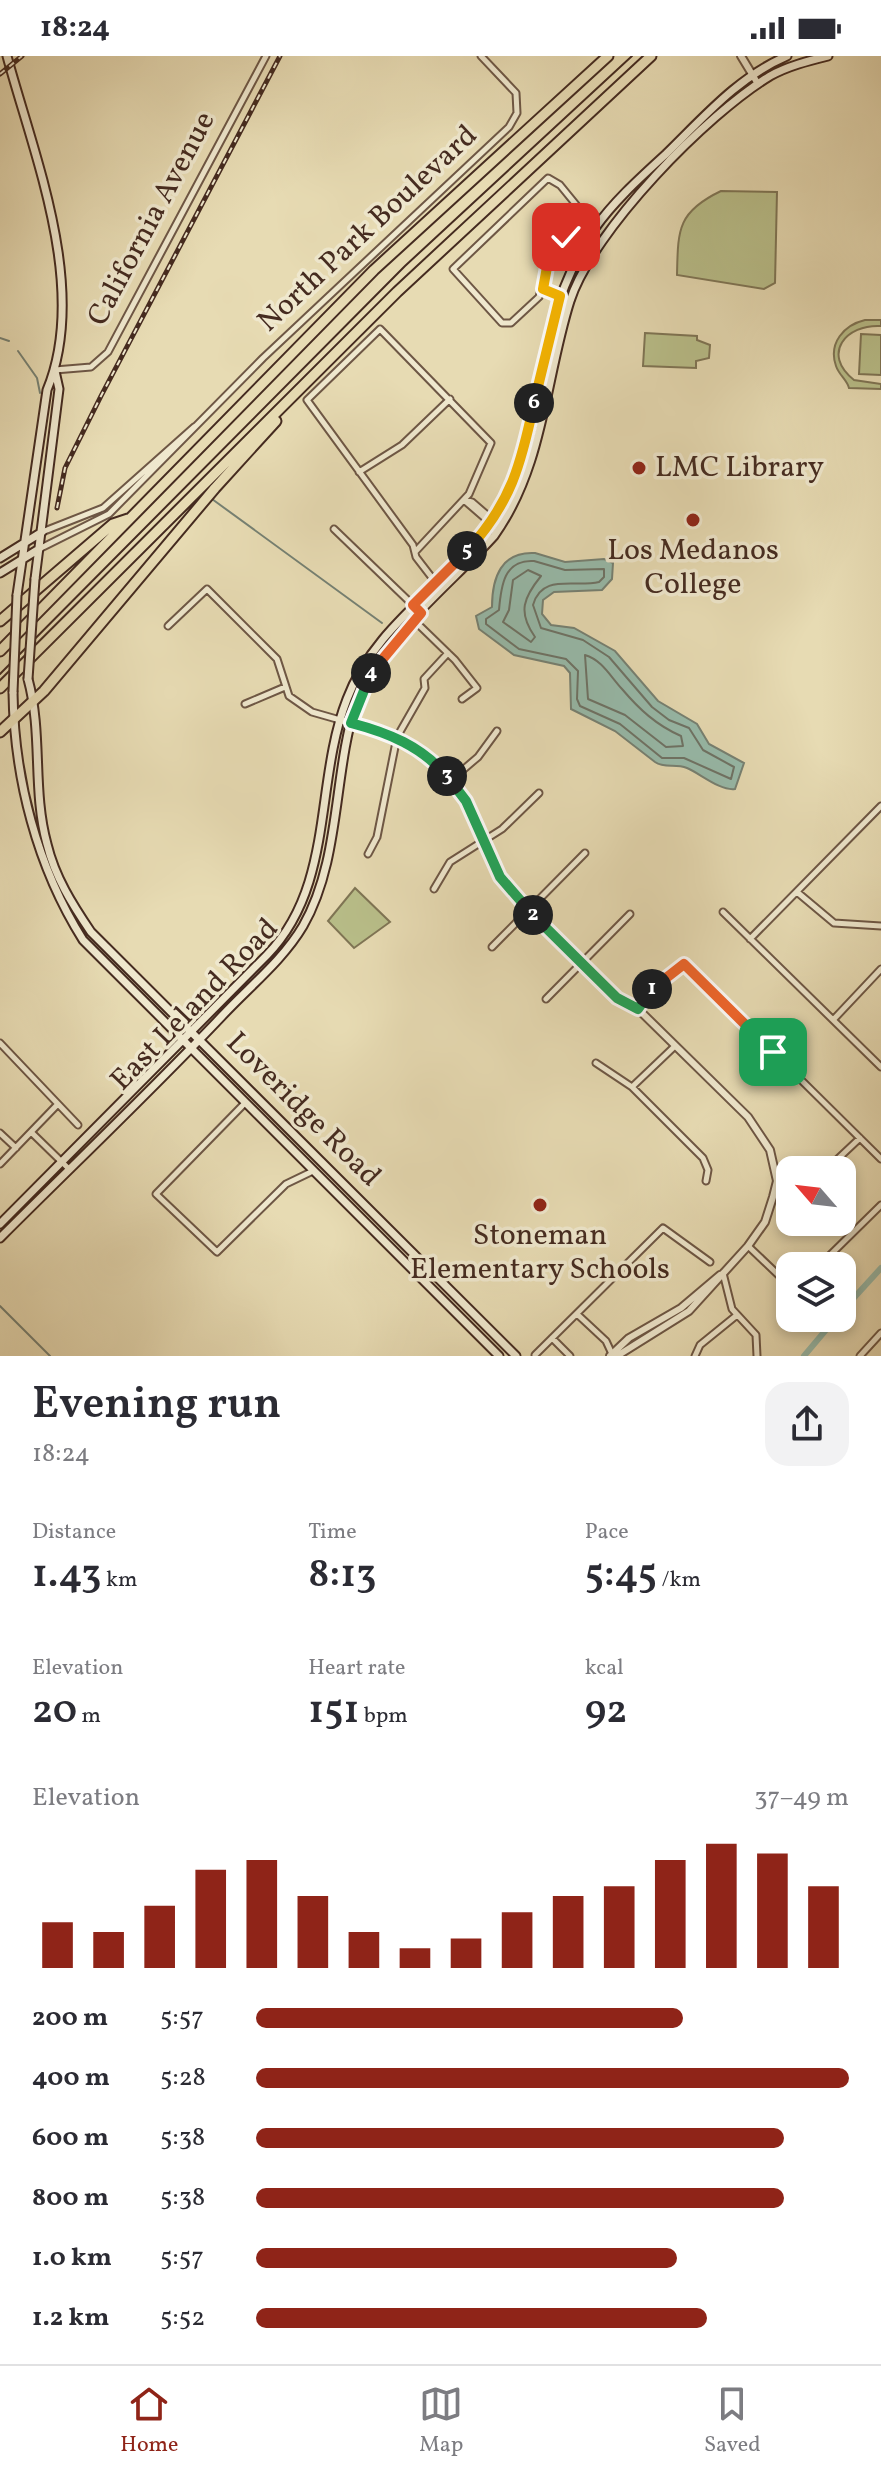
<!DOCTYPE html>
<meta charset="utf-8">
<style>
:root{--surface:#fff;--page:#f2f2f3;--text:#2b2b33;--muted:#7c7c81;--line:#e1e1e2;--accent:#8f2418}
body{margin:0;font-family:Vollkorn,serif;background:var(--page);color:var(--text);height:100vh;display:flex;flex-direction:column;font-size:30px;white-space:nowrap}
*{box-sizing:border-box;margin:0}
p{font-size:26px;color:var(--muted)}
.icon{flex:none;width:44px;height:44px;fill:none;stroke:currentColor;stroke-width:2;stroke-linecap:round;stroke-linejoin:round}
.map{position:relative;height:1300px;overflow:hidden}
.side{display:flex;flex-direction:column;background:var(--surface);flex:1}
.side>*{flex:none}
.needle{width:52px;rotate:298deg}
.fabs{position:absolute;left:776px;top:1100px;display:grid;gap:16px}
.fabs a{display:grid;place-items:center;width:80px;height:80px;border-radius:16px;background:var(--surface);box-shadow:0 4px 12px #0003;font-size:40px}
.pin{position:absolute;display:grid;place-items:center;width:68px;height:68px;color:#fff;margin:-34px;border-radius:16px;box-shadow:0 4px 12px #0006}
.km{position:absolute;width:40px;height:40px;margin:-20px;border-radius:50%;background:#222;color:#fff;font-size:22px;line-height:40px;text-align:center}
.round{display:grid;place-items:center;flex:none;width:84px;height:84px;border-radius:24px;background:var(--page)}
.head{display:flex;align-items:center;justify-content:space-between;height:136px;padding:0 32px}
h1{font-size:44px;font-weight:600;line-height:60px}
.metrics{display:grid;grid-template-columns:repeat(3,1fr);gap:12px;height:136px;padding:8px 32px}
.metrics div{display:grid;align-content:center}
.metrics b{font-size:40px;font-weight:600}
.metrics small{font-size:22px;font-weight:400}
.metrics p{font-size:22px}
.chart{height:224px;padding:16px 32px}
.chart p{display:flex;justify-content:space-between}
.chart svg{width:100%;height:144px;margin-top:8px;stroke:var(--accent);stroke-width:6}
ul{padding:0 32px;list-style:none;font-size:26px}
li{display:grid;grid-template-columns:128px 96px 1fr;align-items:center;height:60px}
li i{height:20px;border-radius:10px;background:var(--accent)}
.status{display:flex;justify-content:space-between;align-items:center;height:56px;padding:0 40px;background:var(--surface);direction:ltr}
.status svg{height:22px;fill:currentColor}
.dock{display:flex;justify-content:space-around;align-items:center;height:112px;border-top:2px solid var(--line);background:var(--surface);font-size:22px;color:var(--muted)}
.dock a{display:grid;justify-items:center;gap:4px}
.dock .current{color:var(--accent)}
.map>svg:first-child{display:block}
.green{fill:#b9bf8a;stroke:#7f7555;stroke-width:2}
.water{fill:#97bbab;stroke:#768173;stroke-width:2}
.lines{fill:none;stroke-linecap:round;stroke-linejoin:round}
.shore{stroke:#6e7366;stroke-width:2}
.stream{stroke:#768173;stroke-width:2}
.canal{stroke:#97bbab;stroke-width:6}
.minor-casing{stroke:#6e5745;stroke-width:9}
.tertiary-casing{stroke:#6e5745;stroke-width:10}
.secondary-casing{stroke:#452b20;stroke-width:11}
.motorway-casing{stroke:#452b20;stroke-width:13}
.minor{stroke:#efe8ce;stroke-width:5}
.tertiary{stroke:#efe8ce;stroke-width:6}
.secondary{stroke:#efe8ce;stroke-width:7}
.motorway{stroke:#e7dbb3;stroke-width:9}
.tram{stroke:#452b20;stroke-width:2}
.rail-casing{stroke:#452b20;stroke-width:5}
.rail{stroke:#efe8ce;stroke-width:2;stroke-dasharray:6;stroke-linecap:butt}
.secondary-bridge-casing{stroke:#452b20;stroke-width:11;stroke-linecap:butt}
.secondary-bridge{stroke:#efe8ce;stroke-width:7}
.split-1-casing{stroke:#fff;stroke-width:16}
.split-2-casing{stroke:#fff;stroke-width:16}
.split-3-casing{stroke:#fff;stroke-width:16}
.split-4-casing{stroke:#fff;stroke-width:16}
.split-5-casing{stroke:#fff;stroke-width:16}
.split-6-casing{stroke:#fff;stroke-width:16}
.split-7-casing{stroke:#fff;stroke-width:16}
.split-1{stroke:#f0652b;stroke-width:10}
.split-2{stroke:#22a559;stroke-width:10}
.split-3{stroke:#22a559;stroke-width:10}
.split-4{stroke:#22a559;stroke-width:10}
.split-5{stroke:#f0652b;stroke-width:10}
.split-6{stroke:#f5b400;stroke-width:10}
.split-7{stroke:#f5b400;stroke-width:10}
.poi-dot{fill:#8f2418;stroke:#efe8ce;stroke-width:3}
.labels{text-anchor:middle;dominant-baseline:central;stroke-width:7;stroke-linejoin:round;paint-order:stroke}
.street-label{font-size:30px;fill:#452b20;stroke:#efe8ce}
.poi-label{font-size:30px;fill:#452b20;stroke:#efe8ce}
</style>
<div class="status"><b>18:24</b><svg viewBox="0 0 49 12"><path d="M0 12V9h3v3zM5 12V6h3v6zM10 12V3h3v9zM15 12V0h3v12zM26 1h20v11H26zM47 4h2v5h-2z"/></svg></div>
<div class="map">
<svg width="881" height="1300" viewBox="0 0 881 1300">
<rect width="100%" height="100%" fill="#e7dbb3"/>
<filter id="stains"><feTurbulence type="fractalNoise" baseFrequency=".0025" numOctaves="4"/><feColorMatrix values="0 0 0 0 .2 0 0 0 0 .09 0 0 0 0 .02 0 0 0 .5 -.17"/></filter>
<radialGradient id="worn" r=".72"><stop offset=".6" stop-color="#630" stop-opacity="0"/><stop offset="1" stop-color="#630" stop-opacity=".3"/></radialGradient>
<path class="green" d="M721,135l56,1 -2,91 -11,6 -87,-14c1,-45 0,-63 44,-84z
M865,264h16v6c-35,-2 -60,28 -27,54l27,4v5l-32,-1c-2,-8 -10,-13 -13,-22 -8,-23 8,-41 29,-46z
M645,277l52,3v4l13,5 -1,13 -13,3v7l-53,-2z
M861,278l20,1v40l-22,-1z
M355,832l35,34 -36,26 -26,-27z"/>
<path class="water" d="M535,497l30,9 39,-3 9,4 -1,16 -10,11 -48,2 -11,8 -1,14 9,11 23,3 41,23 43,50 39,23 12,20 35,19 -9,26c-15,2 -34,-15 -48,-21 -12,-5 -22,1 -32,-6l-40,-31 -44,-22 -1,-36 -6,-7 -50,-11 -35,-26 -3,-13 16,-9c0,-29 9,-56 43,-54z"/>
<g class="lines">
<path class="shore" d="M534,505l31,9 39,-1v8l-5,5c-25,6 -57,-9 -66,23l8,23 42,12 26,17 43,50 17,13 20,8 14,22 31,17 -3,12 -47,-21h-22l-42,-34 -40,-18 -3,-7 1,-28 -12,-12 -47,-10 -33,-25v-5l13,-9c2,-24 5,-51 35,-49z
M528,514l13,6c-17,21 -24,36 -6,61l-4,5 -28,-20 6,-12 4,-30z
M585,599c17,5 25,21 37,34 17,20 34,36 59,47l2,10 -17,1 -41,-32 -37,-16z"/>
<path class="stream" d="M0,282l9,3
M18,295l19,27 3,15
M212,443l170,124
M0,1250l50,50"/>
<path class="canal" d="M842,1255l39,-43
M804,1300l32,-38"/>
<defs>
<path id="minor" d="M548,122l12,7 22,27 -15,16 -2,14 -18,25 -8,30 -28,26h-9l-49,-54z
M543,233l28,11
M55,314l36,-3 17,-15 158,-296
M359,416l43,-27 48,-46
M493,464l-21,-18 -8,-2 22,19 15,7
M334,473l81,78
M42,476l61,-24 91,-81
M39,493l70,-35 154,-156 246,-231 8,-14 -1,-20 -35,-37
M415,496l54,-58 22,-51 -111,-114 -73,71 106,145 3,12 20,26
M168,570l39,-37 70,70 12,37 23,16 28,8
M421,571l34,33 22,28 -15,11
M245,648l40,-17
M451,724l27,-23 19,-26
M368,798l9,-17 20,-100 28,-49 -1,-9 24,-26
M434,833l16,-27 52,-33 37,-36
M797,836l37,31 47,3
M723,856l158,155
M750,883l131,-133
M492,891l93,-94
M546,943l84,-85
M638,953l28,-34 18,-11 197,195
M833,964l48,-51
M0,987l78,82
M596,1007l36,24 71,71 5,12 -2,11
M632,1031l43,-41
M245,1047l-89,91 61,58 69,-68 27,-13
M31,1076l38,37
M0,1077l16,15
M0,1108l57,-59
M826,1114l34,-32
M777,1125h13
M748,1190l42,40
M819,1210l62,-61
M723,1217l9,36 24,26 1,21
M577,1258l29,27 7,15
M552,1282l18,18
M535,1299l128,-127 47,34
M695,1300l5,-11 37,-30
M860,1300l21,-23"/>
<path id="tertiary" d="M741,0l17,28
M340,664c51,13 99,32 126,81 18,31 26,64 46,94l95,94 31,20 110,108 22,33 7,31 -4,16 -8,25 -17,24 -59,65 -72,45
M610,1300l19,-18 52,-30 39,-33"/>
<path id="secondary" d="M7,0c27,100 82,233 40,334l-30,205
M0,502l42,-26
M0,517l39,-24
M35,523l24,-190 -4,-18
M28,623c15,55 4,111 19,165 8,33 25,60 44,88l425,424
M13,636c1,86 24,175 70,248l416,416
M0,1168l267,-269c68,-70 47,-172 80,-256 30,-80 113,-120 155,-192 32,-56 33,-124 51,-186 9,-32 23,-64 42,-93 20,-28 46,-51 71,-74 38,-37 72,-77 121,-98
M0,1182c74,-74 150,-146 222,-222 27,-29 61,-56 81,-90 38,-66 30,-152 53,-223 20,-61 95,-119 138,-167 50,-70 51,-156 76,-235 23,-71 137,-187 200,-225 18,-10 38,-15 58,-20"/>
<path id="motorway" d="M0,565l113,-97 15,-5
M0,595l374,-381 234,-214
M0,632l397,-396 254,-236
M0,676l44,-41 171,-203 61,-67"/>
</defs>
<use href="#minor" class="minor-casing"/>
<use href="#tertiary" class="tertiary-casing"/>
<use href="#secondary" class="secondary-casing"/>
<use href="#motorway" class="motorway-casing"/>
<use href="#minor" class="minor"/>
<use href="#tertiary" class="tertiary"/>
<use href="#secondary" class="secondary"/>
<use href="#motorway" class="motorway"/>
<path class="tram" d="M0,618l405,-408 227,-210"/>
<defs>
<path id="rail" d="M0,18l22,-18
M57,452l8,-40 36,-72 179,-340"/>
</defs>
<use href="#rail" class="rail-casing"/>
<use href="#rail" class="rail"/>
<defs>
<path id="secondary-bridge" d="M28,623l7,-100
M13,636l4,-97"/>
</defs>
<use href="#secondary-bridge" class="secondary-bridge-casing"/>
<use href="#secondary-bridge" class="secondary-bridge"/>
</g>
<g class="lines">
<defs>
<path id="split-1" d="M652,933l32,-25 89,88"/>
<path id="split-2" d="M533,859l84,83 21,11 14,-20"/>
<path id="split-3" d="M447,720l19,25 34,76 33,38"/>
<path id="split-4" d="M371,617l-20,50c38,10 70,23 96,53"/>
<path id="split-5" d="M371,617l50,-60 -8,-8 54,-54"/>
<path id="split-6" d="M467,495c44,-48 54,-86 67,-148"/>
<path id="split-7" d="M534,347l26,-107 -17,-7 4,-22 19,-30"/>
</defs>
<use href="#split-1" class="split-1-casing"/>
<use href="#split-2" class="split-2-casing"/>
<use href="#split-3" class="split-3-casing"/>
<use href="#split-4" class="split-4-casing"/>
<use href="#split-5" class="split-5-casing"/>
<use href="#split-6" class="split-6-casing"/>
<use href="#split-7" class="split-7-casing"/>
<use href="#split-1" class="split-1"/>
<use href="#split-2" class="split-2"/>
<use href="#split-3" class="split-3"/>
<use href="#split-4" class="split-4"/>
<use href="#split-5" class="split-5"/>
<use href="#split-6" class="split-6"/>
<use href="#split-7" class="split-7"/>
</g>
<g class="poi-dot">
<circle cx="639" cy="412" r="8"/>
<circle cx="693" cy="464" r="8"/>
<circle cx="540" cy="1149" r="8"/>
</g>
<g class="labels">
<g class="street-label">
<text transform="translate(152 163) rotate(-62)">California Avenue</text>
<text transform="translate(368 173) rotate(-43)">North Park Boulevard</text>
<text transform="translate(195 949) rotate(-46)">East Leland Road</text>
<text transform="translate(303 1054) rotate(45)">Loveridge Road</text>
</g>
<g class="poi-label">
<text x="655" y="412" text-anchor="start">LMC Library</text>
<text x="693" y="495">Los Medanos<tspan x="693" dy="34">College</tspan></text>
<text x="540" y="1180">Stoneman<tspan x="540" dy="34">Elementary Schools</tspan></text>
</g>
</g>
<rect width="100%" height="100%" filter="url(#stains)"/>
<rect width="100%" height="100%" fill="url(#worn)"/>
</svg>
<div class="fabs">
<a><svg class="needle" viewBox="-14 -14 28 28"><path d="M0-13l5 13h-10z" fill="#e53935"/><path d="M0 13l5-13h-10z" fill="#7c7c81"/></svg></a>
<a><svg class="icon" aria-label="layers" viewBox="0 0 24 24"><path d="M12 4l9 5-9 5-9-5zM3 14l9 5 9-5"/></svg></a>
</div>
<div class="pin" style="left:773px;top:996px;background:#1e9e55"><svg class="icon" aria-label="arrive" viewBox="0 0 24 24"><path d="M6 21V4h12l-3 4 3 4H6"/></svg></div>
<div class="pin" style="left:566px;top:181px;background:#d93025"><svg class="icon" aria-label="check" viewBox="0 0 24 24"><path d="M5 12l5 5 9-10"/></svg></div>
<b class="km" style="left:652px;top:933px">1</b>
<b class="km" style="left:533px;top:859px">2</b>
<b class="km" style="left:447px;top:720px">3</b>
<b class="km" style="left:371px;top:617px">4</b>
<b class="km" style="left:467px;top:495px">5</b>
<b class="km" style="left:534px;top:347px">6</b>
</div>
<section class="side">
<div class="head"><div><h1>Evening run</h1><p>18:24</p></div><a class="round"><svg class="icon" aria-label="share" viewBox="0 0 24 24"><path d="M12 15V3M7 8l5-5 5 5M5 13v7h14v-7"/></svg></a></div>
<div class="metrics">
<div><p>Distance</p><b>1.43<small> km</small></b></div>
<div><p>Time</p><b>8:13</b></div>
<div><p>Pace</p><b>5:45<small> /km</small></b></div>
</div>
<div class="metrics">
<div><p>Elevation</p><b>20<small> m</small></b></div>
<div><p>Heart rate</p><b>151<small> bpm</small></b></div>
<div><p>kcal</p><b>92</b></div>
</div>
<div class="chart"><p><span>Elevation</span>37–49 m</p>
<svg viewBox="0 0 160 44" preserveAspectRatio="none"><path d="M5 44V30M15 44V33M25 44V25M35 44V14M45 44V11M55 44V22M65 44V33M75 44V38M85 44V35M95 44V27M105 44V22M115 44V19M125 44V11M135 44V6M145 44V9M155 44V19"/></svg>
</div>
<ul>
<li><b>200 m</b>5:57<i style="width:72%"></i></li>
<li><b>400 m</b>5:28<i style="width:100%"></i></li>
<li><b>600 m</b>5:38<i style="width:89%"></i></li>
<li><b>800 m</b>5:38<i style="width:89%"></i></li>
<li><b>1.0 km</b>5:57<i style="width:71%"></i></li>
<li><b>1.2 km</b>5:52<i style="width:76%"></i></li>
</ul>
</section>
<nav class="dock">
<a class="current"><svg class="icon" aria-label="home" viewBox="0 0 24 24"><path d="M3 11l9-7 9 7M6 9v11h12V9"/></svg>Home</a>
<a><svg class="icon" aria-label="map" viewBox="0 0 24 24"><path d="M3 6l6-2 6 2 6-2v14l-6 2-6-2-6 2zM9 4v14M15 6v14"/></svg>Map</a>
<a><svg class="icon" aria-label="saved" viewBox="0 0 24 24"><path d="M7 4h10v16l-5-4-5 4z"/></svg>Saved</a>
</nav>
